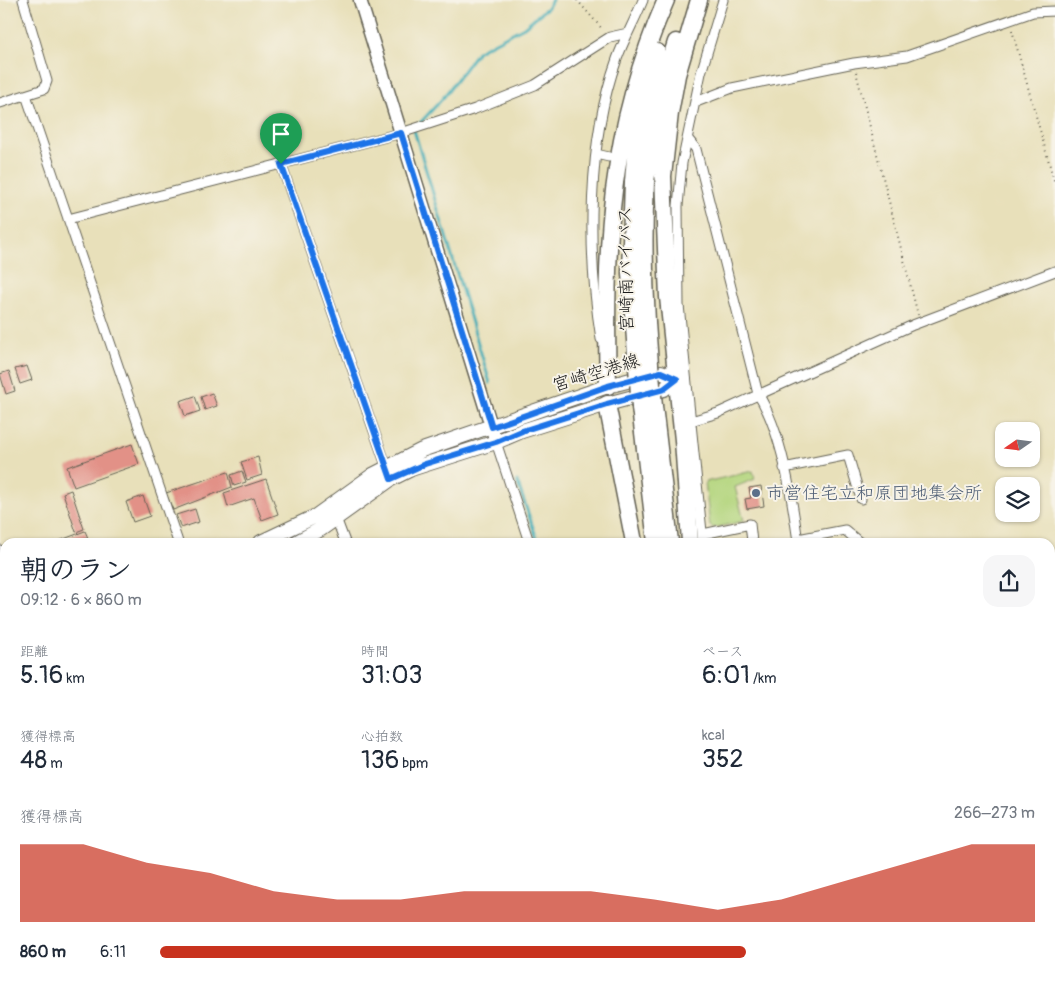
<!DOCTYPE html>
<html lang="ja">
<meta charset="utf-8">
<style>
:root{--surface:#fff;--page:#f6f6f7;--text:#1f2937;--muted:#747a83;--accent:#c8321e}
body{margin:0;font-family:Pangolin,"Klee One",sans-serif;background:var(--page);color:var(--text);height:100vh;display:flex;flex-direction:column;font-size:19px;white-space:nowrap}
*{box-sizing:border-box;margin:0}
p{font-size:16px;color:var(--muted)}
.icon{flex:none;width:28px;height:28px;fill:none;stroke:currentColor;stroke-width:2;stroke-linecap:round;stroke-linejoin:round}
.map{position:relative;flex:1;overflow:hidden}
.drawer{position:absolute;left:0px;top:538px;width:1055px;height:444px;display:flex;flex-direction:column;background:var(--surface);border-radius:15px 15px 0 0;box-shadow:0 1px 4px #0004}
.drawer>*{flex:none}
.needle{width:32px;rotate:256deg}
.fabs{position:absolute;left:995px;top:422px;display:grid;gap:10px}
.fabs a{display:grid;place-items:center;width:45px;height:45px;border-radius:10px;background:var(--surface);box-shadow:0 1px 4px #0004;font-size:25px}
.pin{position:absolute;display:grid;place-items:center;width:42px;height:42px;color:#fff;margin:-51px -21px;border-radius:50% 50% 50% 0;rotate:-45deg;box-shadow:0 0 5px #0007}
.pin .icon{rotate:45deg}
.round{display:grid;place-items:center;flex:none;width:52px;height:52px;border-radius:15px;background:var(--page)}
.head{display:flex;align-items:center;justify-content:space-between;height:85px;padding:0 20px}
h1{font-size:28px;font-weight:600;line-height:38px}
.metrics{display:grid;grid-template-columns:repeat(3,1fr);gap:8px;height:85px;padding:5px 20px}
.metrics div{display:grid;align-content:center}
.metrics b{font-size:25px;font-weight:600}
.metrics small{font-size:14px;font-weight:400}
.metrics p{font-size:14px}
.chart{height:140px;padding:10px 20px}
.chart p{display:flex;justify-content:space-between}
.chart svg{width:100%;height:90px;margin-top:5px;fill:var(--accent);opacity:.7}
ul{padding:0 20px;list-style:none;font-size:16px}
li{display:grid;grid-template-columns:80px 60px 1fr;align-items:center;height:38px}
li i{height:12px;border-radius:6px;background:var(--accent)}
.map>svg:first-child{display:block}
.green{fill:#b4d57e;stroke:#68784d}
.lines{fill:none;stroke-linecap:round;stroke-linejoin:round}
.stream{stroke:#3aabb5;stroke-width:3}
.building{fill:#e29187}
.street-casing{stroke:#636153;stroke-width:11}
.secondary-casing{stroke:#636153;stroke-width:15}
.primary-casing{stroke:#636153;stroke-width:16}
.highway-casing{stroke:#636153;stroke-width:19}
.path{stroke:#636153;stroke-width:2;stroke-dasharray:1 4;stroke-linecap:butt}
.street{stroke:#fff;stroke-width:9}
.secondary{stroke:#fff;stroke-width:12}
.primary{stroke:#fff;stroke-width:14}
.highway{stroke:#fff;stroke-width:16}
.rail-casing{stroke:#1c1c1c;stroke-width:5}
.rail{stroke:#f7f3e8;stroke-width:3;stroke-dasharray:9;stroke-linecap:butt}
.highway-bridge-casing{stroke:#636153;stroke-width:19;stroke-linecap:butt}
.highway-bridge{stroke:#fff;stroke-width:16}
.route-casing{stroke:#fff;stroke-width:10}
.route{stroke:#1a73e8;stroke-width:6}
.service-dot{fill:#5c6f8a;stroke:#f7f3e8;stroke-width:2}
.labels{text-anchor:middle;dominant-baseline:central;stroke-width:4;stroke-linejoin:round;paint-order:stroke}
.street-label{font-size:18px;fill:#1c1c1c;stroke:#f7f3e8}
.service-label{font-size:18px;fill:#4e5e75;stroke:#f7f3e8;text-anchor:start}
</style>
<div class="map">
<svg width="1055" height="981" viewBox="0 0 1055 981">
<rect width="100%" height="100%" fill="#f7f3e8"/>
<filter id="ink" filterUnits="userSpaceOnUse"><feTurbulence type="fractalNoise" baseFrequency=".02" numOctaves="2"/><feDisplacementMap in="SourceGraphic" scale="10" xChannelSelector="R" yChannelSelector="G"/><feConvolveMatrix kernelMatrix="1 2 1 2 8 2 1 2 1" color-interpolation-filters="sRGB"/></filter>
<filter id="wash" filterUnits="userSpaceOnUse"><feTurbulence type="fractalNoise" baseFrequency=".0096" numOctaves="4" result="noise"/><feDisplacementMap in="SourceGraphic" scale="20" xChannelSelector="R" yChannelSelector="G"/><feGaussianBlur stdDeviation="1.12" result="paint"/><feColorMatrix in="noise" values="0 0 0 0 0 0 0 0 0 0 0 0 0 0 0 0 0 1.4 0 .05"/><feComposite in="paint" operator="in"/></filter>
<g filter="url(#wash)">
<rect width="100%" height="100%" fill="#e8e0ba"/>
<path class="green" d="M753,471l2,8 -20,8 9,34 -30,7 -4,-2 -5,-44z"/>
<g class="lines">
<path class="stream" d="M420,123l23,-25 35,-47 46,-24 24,-20 4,-7
M414,130l76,253
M517,481l21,61
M159,981l18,-4"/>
</g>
<g id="blocks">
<path class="building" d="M27,366l5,14 -12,4 -5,-15z
M9,371l6,20 -9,3 -6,-20z
M212,393l5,13 -12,4 -4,-13z
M195,396l5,15 -15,5 -5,-15z
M132,444l7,20 -65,23 -7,-20z
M258,457l4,18 -15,5 -6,-18z
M242,471l4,11 -12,4 -3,-11z
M228,472l4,15 -59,23 -7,-17z
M266,479l12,35 -16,6 -8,-22 -26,9 -4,-14z
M761,486l3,20 -17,3 -2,-10 6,-1 -2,-10z
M71,490l13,39 -8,3 -13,-39z
M143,496l7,20 -17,6 -7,-20z
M195,509l4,13 -18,6 -5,-13z
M85,531l3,7 -13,4h-19z
M5,658v86l-5,2v-87z
M5,776v19l-4,2 -1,-19z
M5,838v33l-5,2v-33z
M5,874v50l-3,1 -2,-50z"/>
</g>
</g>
<g filter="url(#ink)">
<use href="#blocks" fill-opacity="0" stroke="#636153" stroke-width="1"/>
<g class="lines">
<defs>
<path id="street" d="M26,95l152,447
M696,102l36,-14 122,-25 53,-7 126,-44 22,-1
M0,103l44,-14 3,-8 -24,-81
M688,139l8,10 62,245c24,38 34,104 40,148
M596,154l13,3
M281,164l107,307
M68,219l333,-86 74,-24 60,-24 75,-48 18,-4
M601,339c-14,-85 -14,-198 16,-280 7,-20 18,-39 26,-59
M691,421l27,-8 195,-88 142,-54
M496,442l33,100
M784,468l64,-13 13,44
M336,518l9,24
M703,534l47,-10 2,18
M798,539l47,-9 14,12
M703,542l-24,-237 -1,-99 4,-43 19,-90 22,-73
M0,550l5,14
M1050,578l5,-1
M1050,691l5,-1
M1050,867l5,-2
M184,976l1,5
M339,976l2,5
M417,976l1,5
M460,976l1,5
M506,976l2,5
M667,976v5
M874,976l1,5
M1018,976l2,5
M0,980l10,-4
M754,981l3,-5"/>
<path id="secondary" d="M360,0l136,442
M318,976l2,5
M1047,981l8,-3"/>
<path id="primary" d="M261,542l55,-26 57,-41 49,-25 186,-64 53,-14 16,7 -13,10 -57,15 -85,27 -26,11 -85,27 -20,10 -70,50 -24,13
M0,632l5,-2
M0,647l5,-2"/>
<path id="highway" d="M646,181c7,-48 15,-94 30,-139
M633,182c3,-44 10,-89 24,-130
M608,386c-4,-141 1,-255 58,-386
M607,404l27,138
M654,406l16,136
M640,407l16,135
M690,542l-7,-102 -15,-143 -5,-121 7,-63 7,-38 22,-75
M707,976l1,5
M722,976v5"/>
</defs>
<use href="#street" class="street-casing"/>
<use href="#secondary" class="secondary-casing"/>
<use href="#primary" class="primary-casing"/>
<use href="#highway" class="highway-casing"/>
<path class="path" d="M577,0l26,30
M1012,30l43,154
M856,72l62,243"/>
<use href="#street" class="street"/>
<use href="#secondary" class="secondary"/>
<use href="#primary" class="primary"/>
<use href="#highway" class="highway"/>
<defs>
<path id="rail" d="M1050,856l5,-3
M799,981l10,-5"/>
</defs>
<use href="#rail" class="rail-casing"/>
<use href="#rail" class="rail"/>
<defs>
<path id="highway-bridge" d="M646,181c-4,76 0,150 8,225
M633,182l-3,91 10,134"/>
</defs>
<use href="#highway-bridge" class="highway-bridge-casing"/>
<use href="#highway-bridge" class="highway-bridge"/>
</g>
</g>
<g class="lines" filter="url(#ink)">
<defs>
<path id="route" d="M401,133l91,294 116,-41 53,-14 16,7 -13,10 -57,15 -85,27 -26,11 -71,22 -34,15 -110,-315z"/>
</defs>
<use href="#route" class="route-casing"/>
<use href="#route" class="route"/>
</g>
<circle class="service-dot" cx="756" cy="493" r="5"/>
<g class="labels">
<g class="street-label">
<text transform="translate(626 269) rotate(-91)">宮崎南バイパス</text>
<text transform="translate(596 373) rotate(-17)">宮崎空港線</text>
</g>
<g class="service-label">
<text x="766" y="493">市営住宅立和原団地集会所</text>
</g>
</g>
</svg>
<div class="fabs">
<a><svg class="needle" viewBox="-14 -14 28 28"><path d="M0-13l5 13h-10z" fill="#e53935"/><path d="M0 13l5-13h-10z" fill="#747a83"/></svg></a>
<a><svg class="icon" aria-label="layers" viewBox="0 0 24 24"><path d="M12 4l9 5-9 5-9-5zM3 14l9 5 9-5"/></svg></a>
</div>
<div class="pin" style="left:281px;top:164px;background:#1e9e55"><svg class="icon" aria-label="arrive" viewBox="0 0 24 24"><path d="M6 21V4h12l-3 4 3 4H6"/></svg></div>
<section class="drawer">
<div class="head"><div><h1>朝のラン</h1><p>09:12 · 6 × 860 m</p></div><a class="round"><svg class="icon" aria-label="share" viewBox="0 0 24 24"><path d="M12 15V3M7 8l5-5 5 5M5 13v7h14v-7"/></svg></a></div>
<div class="metrics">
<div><p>距離</p><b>5.16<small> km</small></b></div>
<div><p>時間</p><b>31:03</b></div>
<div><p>ペース</p><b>6:01<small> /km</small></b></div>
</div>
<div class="metrics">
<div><p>獲得標高</p><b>48<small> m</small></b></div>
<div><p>心拍数</p><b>136<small> bpm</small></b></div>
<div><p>kcal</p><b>352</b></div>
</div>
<div class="chart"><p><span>獲得標高</span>266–273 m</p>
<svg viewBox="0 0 160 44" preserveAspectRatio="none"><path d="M0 44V6L10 6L20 15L30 20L40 29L50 33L60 33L70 29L80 29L90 29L100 33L110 38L120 33L130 24L140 15L150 6L160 6V44z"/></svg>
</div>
<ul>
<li><b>860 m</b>6:11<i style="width:67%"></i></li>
</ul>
</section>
</div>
